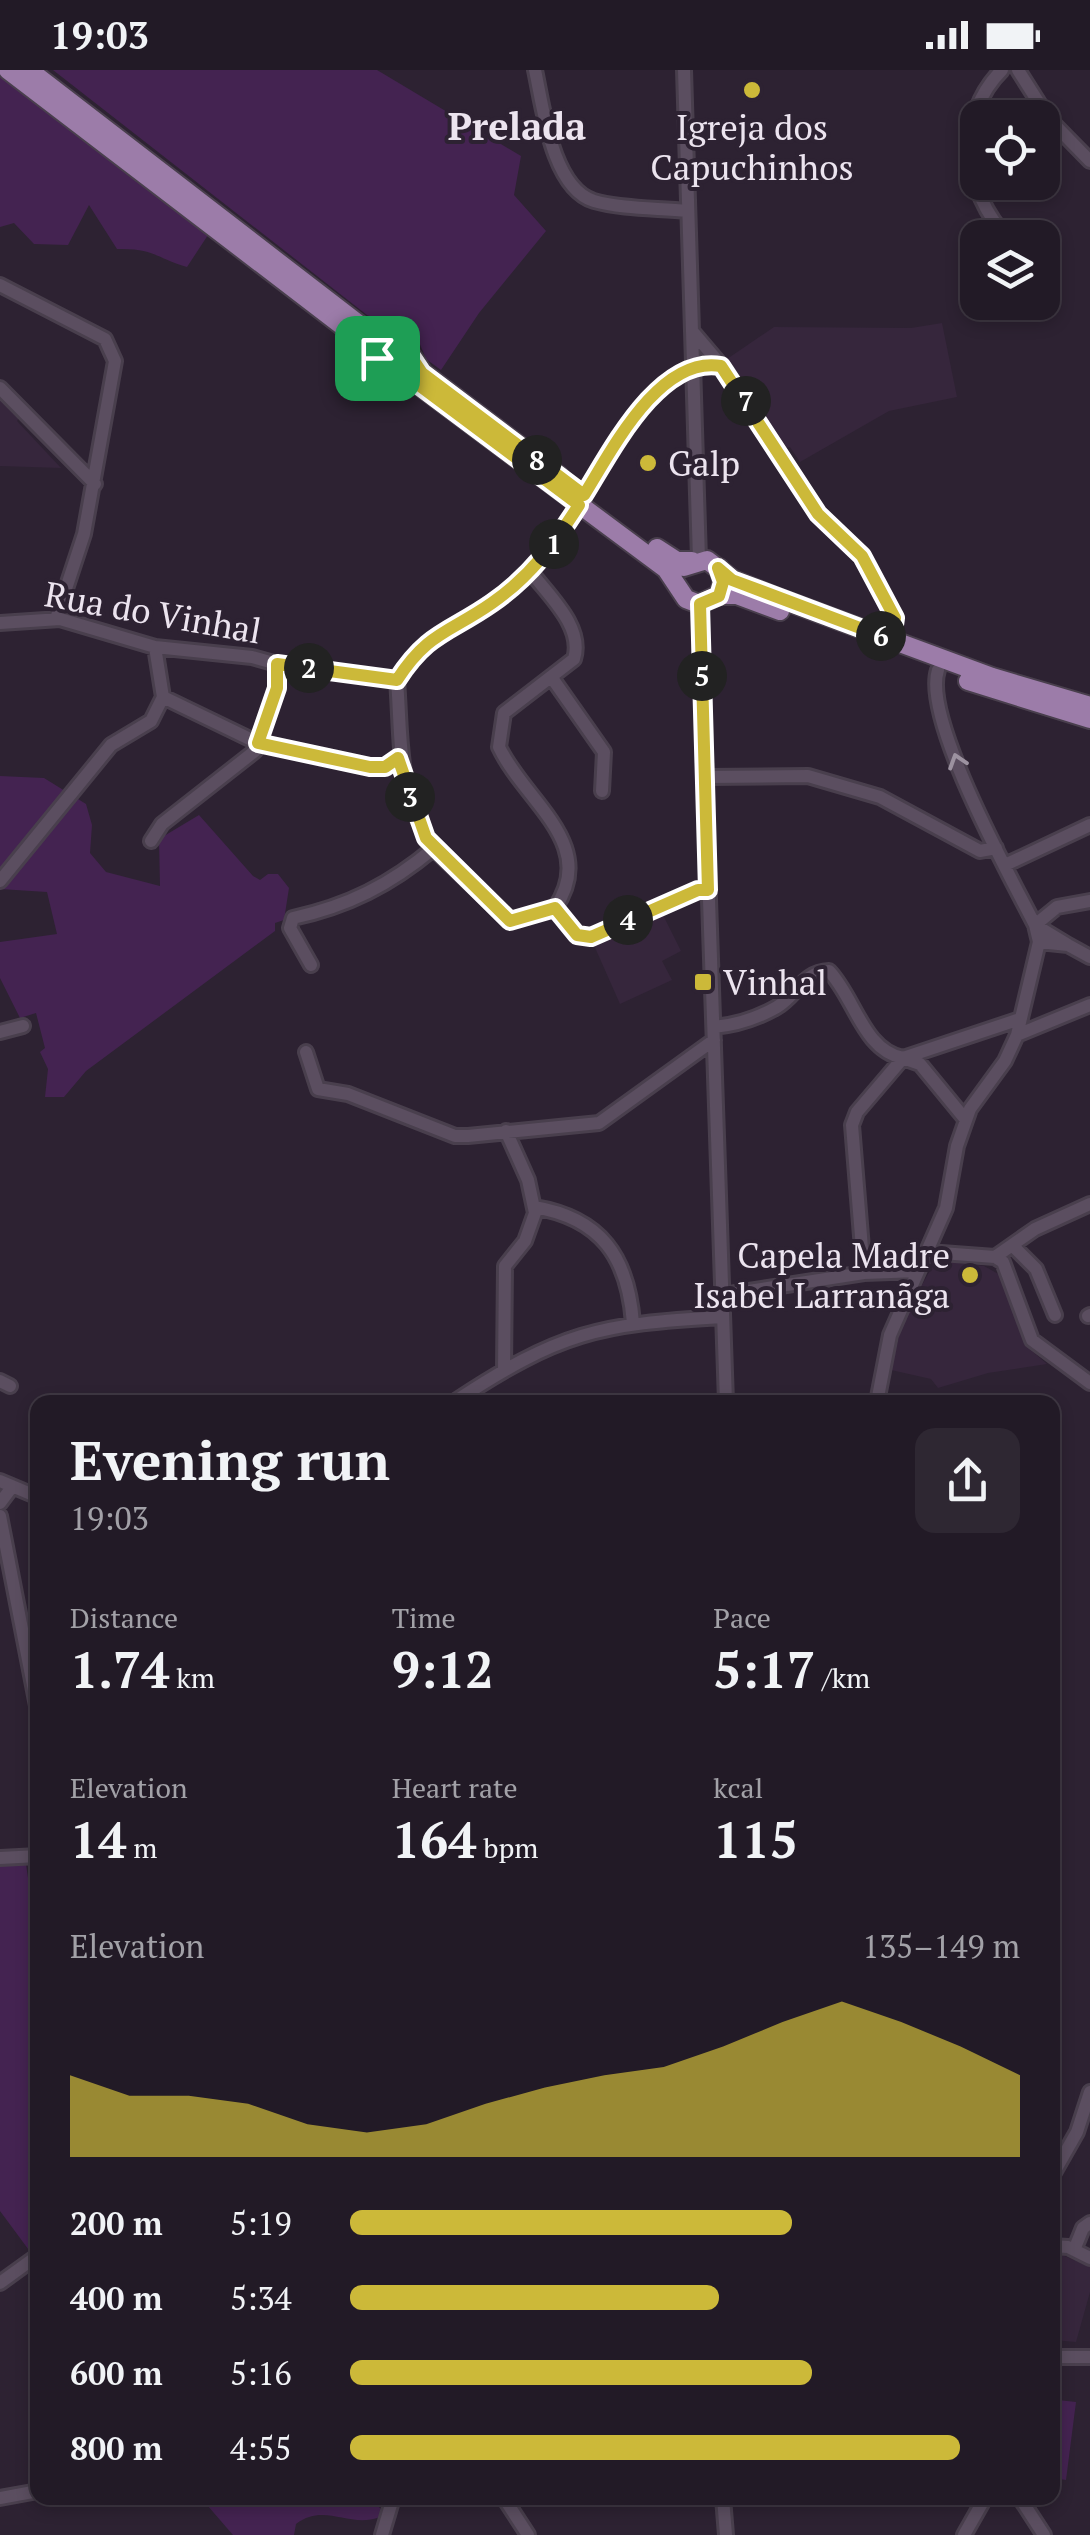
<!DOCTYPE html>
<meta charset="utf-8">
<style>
:root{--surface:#221a26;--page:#2e2732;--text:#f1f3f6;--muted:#a2a1a7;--line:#3f3843;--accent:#ccb939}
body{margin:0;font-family:"PT Serif",serif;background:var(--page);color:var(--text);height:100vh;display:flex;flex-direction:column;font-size:38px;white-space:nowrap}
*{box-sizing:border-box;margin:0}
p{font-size:32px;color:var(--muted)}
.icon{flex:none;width:55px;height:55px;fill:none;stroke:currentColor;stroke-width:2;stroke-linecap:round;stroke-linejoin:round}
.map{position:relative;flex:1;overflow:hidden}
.drawer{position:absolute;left:30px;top:1325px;width:1030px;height:1110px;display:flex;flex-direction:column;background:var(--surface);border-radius:20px;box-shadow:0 5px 15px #0003,0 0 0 2px var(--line)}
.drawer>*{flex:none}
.fabs{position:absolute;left:960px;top:30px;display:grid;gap:20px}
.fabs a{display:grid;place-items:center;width:100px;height:100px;border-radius:20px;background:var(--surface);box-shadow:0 5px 15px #0003,0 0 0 2px var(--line);font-size:50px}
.pin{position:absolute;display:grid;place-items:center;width:85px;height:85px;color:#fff;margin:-42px;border-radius:20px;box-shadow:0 5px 15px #0006}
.km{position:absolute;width:50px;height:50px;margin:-25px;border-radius:50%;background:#222;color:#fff;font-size:28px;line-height:50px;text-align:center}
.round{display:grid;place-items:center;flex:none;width:105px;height:105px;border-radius:20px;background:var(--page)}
.headline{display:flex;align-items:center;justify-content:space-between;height:170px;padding:0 40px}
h1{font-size:55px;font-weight:800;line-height:75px}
.figures{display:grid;grid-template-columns:repeat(3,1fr);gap:15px;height:170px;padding:10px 40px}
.figures div{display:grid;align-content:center}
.figures b{font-size:50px;font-weight:800}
.figures small{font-size:28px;font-weight:400}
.figures p{font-size:28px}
.chart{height:280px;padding:20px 40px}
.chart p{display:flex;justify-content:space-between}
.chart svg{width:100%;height:180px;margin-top:10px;fill:var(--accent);opacity:.7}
ul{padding:0 40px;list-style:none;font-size:32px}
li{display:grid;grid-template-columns:160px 120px 1fr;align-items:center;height:75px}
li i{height:25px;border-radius:12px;background:var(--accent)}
.status{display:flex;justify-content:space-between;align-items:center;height:70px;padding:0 50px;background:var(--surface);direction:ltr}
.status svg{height:28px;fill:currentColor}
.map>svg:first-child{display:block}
.built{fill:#36263c}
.green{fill:#442351}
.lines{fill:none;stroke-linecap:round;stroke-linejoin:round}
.minor-casing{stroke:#493f4d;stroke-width:18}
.major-casing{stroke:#493f4d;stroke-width:22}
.minor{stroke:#5b4e60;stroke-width:12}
.major{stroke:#9c7ca9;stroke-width:18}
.oneway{stroke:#9c92a0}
.route-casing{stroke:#fff;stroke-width:20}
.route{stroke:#ccb939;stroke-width:12}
.poi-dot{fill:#ccb939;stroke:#2d2232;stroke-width:4}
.labels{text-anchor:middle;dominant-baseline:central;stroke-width:8;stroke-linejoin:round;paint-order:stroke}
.poi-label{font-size:35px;fill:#ece4ef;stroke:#2d2232;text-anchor:start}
.street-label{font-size:35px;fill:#ece4ef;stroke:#2d2232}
.neighbourhood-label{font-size:38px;font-weight:bold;fill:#ece4ef;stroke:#2d2232}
</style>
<div class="status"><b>19:03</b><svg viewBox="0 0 49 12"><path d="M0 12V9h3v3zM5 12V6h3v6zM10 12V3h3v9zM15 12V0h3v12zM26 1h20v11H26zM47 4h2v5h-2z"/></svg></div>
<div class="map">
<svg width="1090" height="2465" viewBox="0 0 1090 2465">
<rect width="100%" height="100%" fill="#2d2232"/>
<path class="built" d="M942,253l15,74 -68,14 -89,51 -10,-15 -6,1 -57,-89 47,-32 137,1z
M0,329l19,19 -2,3 44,47 -61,-2z
M661,841l20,40 -19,10 10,19 -52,24 -27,-61z
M942,1191l42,5 18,10 22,68 23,20 -59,9 -50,15 -7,-9 -40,-9 12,-51 29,-52z
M1053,2181l37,16v25l-14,50 -23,-2z"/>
<path class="green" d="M53,0h324l144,86 -7,39 32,36 -67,82 -38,57 -15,-11 -9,-22 -50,-22z
M0,3l208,162 -21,32c-32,-9 -32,-19 -70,-18l-28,-44 -21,40 -34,-1 -20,-21 -14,4z
M0,706l44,2 42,26 6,21 -2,28 16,19 54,14 -1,-47 40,-24 54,61 7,4 8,-6h10l11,14 -5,32 -9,3v8l-189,140 -22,26h-19l3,-28 -8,-17 5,-4 -9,-35 -16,5 -20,-40v-36l57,-8 -10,-42 -47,-3z
M0,1790l26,4 11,77v320l-37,-50z
M1058,2330l18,2 -10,78 -13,-2z
M201,2428h168l12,11 -1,8c-31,12 -55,-15 -84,7l-2,11h-61z"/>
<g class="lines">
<defs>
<path id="minor" d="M535,0c8,37 17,118 59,131 28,8 64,7 93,10
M684,0l15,489
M1002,0c-47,46 -39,122 6,168
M1018,0l31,49 41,42
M0,215l105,54 10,22 -31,173 -28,85
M692,261l34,40 92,143 44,43 33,60 -3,23
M0,318l95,96
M584,425c27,-43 75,-140 137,-129
M531,502c18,24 53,55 43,87l-70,54 -5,34c26,55 100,97 56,161
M699,534l27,798
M0,553l60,-4 95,28 97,10 25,7 120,16c32,-48 52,-47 95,-77 39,-26 63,-59 87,-98
M552,608l52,74 -2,39
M397,610c5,65 -1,114 39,171l74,70 45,-13
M163,627l95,46 113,24h14l13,-9
M706,707l102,-1 72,21 100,54 16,-3
M151,771l11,-17 93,-73 22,-63v-24
M1005,795l85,-40
M0,811l111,-136 40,-24 12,-24 -8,-50
M555,838l22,27 14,2 107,-47 10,-1
M1039,872l29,3 -33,-20 22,-18 33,-6
M1068,875l22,12
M311,895l-21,-37 3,-10c55,-12 97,-33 141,-70
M714,957c22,-2 44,-9 63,-20 20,-12 26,-35 52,-36 26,27 34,79 74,87l117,-39
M0,962l23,-6
M1017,965l73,-30
M306,982l12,37 30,5 107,42h13l131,-13 115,-83
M534,1137c67,11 94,50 99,116
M1012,1175l24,24 19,46
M928,1182l67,5 8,5 29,78 58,43
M995,1187l40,-28 55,-25
M864,1203l-12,-148 5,-13 46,-54 17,6 46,56
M723,1225l141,-22 54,-2
M1088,1246l2,-1
M504,1300l1,-104 20,-25 10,-28 -7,-33 -22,-49
M0,1311l10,5
M454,1332c106,-70 144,-78 269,-85
M877,1332l13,-67 56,-127 11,-62 13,-37 35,-48 12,-26 22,-93 -4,-17c-25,-49 -113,-207 -97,-255
M0,1411l38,16
M0,1433l12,-16
M0,1446l38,195
M0,1788l38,-2
M1052,2106l25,-44 13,-40
M1052,2176l16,1 22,11
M1074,2180l9,-22 7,-5
M0,2213l33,-24
M1052,2287h38
M0,2428l38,-7
M504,2428l24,37
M723,2428l3,37
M1020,2428l24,37
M382,2465l11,-37
M964,2465l21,-37"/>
<path id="major" d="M8,0l358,274 18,27 28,9 254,189 20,30 13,5 20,-9 4,-13 -4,-14
M29,0l349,269 26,6 19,28 136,103
M657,478l20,13h15
M684,497l23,-7 26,20 40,16 219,81 98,29
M719,525h18l43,16
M968,611l122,38"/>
</defs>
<use href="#minor" class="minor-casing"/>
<use href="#major" class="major-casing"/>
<use href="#minor" class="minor"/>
<use href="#major" class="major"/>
</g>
<defs><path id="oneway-chevron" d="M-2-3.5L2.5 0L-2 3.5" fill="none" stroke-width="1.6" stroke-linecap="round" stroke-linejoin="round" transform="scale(2.5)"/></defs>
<use class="oneway" href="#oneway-chevron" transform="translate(957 691) rotate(-108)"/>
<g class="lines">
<defs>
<path id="route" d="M390,272l14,4 18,27 162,122c27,-43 75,-140 137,-129l97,148 44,42 33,62 -3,22 -160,-60 -14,-12 5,14 -4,14 -19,8 8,286h-10l-107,47 -14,-2 -22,-27 -45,13 -84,-83 -28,-80 -13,9h-15l-112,-24 19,-55v-24l120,16c31,-48 52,-47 95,-77 39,-27 62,-59 87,-98l-167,-125 -28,-9 -6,-19z"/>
</defs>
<use href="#route" class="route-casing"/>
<use href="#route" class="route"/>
</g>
<g class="poi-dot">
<circle cx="752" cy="20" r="10"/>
<circle cx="648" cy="393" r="10"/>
<rect x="693" y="902" width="20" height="20" rx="5"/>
<circle cx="970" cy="1205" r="10"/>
</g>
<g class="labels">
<g class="poi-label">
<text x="752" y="57" text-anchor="middle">Igreja dos<tspan x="752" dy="40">Capuchinhos</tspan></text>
<text x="668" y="393">Galp</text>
<text x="723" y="912">Vinhal</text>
<text x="950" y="1185" text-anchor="end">Capela Madre<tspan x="950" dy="40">Isabel Larranãga</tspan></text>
</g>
<g class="street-label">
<text transform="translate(153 542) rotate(10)">Rua do Vinhal</text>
</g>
<g class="neighbourhood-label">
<text x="517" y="56">Prelada</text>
</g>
</g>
</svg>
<div class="fabs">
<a><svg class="icon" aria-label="locate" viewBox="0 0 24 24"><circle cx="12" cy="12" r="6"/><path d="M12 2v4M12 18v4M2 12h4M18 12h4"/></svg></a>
<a><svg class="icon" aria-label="layers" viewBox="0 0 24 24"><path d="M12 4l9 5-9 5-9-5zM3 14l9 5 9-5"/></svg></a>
</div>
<div class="pin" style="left:377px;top:288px;background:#1e9e55"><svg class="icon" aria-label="arrive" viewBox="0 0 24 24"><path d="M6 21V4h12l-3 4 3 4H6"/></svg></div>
<b class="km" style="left:554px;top:474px">1</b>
<b class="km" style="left:309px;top:598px">2</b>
<b class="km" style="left:410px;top:727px">3</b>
<b class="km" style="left:628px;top:850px">4</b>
<b class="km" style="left:702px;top:606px">5</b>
<b class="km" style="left:881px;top:566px">6</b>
<b class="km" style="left:746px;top:331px">7</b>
<b class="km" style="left:537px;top:390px">8</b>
<section class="drawer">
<div class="headline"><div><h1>Evening run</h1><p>19:03</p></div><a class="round"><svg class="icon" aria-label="share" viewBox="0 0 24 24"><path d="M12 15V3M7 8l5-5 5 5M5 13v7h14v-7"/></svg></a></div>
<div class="figures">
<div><p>Distance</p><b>1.74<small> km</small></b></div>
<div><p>Time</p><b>9:12</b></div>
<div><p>Pace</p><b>5:17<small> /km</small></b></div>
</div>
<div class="figures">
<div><p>Elevation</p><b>14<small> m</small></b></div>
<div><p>Heart rate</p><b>164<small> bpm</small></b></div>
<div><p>kcal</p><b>115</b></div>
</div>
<div class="chart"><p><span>Elevation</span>135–149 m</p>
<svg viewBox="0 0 160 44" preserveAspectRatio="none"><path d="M0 44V24L10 29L20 29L30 31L40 36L50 38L60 36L70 31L80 27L90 24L100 22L110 17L120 11L130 6L140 11L150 17L160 24V44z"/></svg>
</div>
<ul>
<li><b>200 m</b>5:19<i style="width:66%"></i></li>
<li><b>400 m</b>5:34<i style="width:55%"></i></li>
<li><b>600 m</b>5:16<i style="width:69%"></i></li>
<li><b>800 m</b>4:55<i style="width:91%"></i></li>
</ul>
</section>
</div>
